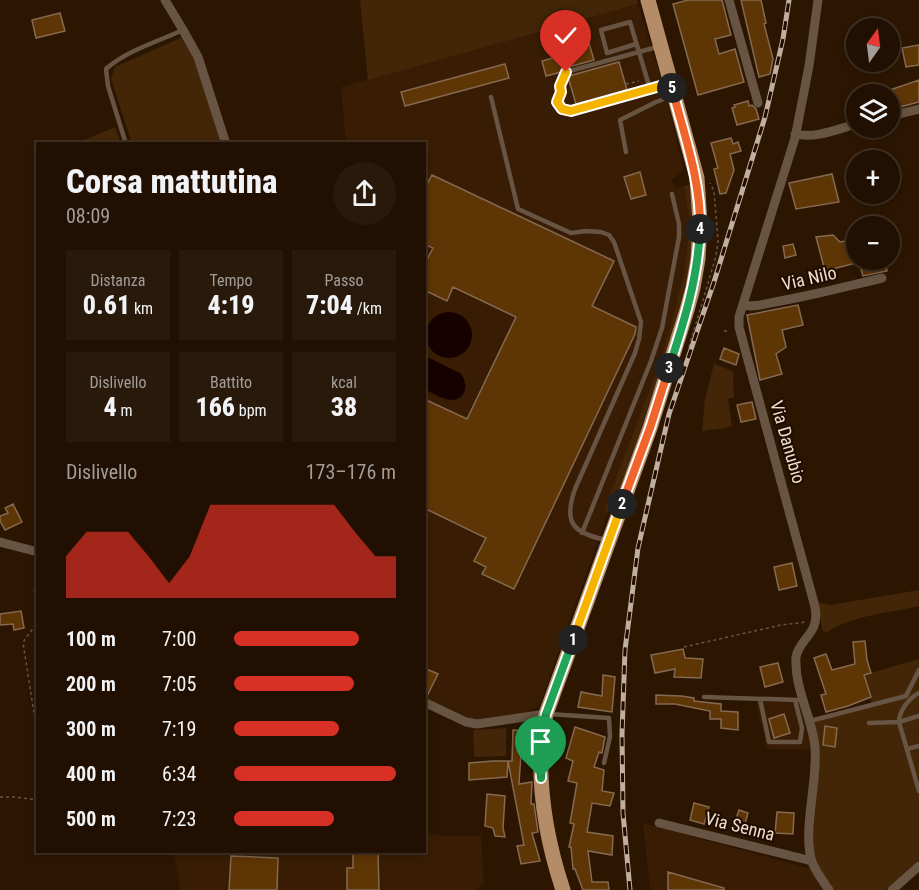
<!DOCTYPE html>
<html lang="it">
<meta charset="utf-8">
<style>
:root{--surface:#211001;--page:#29190b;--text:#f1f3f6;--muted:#a29d99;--line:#3e3023;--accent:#d93025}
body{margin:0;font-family:"Roboto Condensed",sans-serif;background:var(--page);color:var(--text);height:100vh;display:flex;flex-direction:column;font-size:22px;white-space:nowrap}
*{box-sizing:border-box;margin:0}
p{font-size:20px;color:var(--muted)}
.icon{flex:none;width:33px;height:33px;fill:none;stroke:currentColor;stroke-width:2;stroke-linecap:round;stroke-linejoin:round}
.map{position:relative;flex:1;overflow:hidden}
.details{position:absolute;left:36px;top:142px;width:390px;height:711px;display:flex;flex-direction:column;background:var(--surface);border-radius:0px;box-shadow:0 3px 9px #0003,0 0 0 2px var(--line)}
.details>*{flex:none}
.needle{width:39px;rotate:14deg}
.buttons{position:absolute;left:846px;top:18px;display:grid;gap:12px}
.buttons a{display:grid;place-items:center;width:54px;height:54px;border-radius:50%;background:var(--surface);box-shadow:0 3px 9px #0003,0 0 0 2px var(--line);font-size:30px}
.pin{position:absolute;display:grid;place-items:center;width:51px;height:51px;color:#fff;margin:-62px -26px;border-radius:50% 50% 50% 0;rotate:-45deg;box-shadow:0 0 6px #0007}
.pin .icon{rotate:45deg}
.km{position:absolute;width:30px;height:30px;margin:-15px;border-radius:50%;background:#222;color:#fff;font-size:16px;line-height:30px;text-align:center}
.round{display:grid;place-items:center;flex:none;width:63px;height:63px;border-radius:32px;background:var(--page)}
.summary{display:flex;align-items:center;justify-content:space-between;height:102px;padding:0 30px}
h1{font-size:33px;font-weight:800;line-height:45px}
.stats{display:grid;grid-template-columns:repeat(3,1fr);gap:9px;height:102px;padding:6px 30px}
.stats div{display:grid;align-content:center;border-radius:0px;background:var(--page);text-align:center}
.stats b{font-size:26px;font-weight:800}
.stats small{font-size:16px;font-weight:400}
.stats p{font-size:16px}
.chart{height:168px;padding:12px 30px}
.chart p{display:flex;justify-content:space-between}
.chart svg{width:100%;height:108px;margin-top:6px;fill:var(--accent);opacity:.7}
ul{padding:0 30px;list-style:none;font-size:20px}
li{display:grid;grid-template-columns:96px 72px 1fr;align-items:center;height:45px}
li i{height:15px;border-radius:8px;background:var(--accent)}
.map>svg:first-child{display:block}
.built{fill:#381d04}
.green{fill:#432607}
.water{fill:#170000}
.building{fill:#5e3505;stroke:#856951;stroke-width:1.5}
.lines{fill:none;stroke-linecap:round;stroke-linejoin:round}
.path{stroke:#695542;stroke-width:1.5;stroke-dasharray:3 3;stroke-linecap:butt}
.service{stroke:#675443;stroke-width:4.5}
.minor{stroke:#675443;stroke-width:9}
.primary{stroke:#b48c68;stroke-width:15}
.rail-casing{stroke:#c0afa0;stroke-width:5}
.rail{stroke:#220c00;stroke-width:3;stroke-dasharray:9;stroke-linecap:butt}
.split-1-casing{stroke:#fff;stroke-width:12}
.split-2-casing{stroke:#fff;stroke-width:12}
.split-3-casing{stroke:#fff;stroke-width:12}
.split-4-casing{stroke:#fff;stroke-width:12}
.split-5-casing{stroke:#fff;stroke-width:12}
.split-6-casing{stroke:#fff;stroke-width:12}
.split-1{stroke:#22a559;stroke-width:8}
.split-2{stroke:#f5b400;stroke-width:8}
.split-3{stroke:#f0652b;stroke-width:8}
.split-4{stroke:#22a559;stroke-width:8}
.split-5{stroke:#f0652b;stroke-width:8}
.split-6{stroke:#f5b400;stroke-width:8}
.labels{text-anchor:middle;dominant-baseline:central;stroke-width:4.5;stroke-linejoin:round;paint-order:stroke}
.street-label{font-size:18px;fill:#edded0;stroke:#220c00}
</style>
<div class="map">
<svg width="919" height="890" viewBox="0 0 919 890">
<rect width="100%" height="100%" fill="#2c1601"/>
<path class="built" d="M638,4l26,85 20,81 -12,10 3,8 9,-2 6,36 -6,52 -23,89 -121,341 -13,11 -48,6 -13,-2 -41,-21 -1,-554h-78l-5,-57z
M756,702h45l8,28 2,20 -44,-1z
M643,823l168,46 14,21h-175z
M425,835l56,1 3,47 -8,7h-296l-6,-38h250z"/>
<path class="green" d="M360,0h277l1,4 -270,76z
M185,36l12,25 27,83h-92l-21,-65 4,-12z
M115,127l6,17h-46z
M692,184l5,59 -26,106 -53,147 -10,16 -4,-2 54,-142 11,-36 15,-58 6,-52 -6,-36z
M714,364l19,7 1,26 -6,2 4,28 -30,4 3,-32z
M919,590v16c-30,7 -67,9 -93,27l-4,-4 -4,-27 12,3z
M919,659v201l-34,30h-55l-25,-38 8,-73 -1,-56 60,-18 -8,-30z
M506,728v28l-32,1 -1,-27z"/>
<path class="water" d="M426 335a23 23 0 1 1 46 0a23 23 0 1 1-46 0Z
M425,356l35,17c9,10 7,27 -9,27 -8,0 -19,-7 -26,-11z"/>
<path class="building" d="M688,0h34l9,35 -16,4 4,15 16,-5 9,33 -46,13 -25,-91z
M741,0h20l5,23 -2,1 9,35 -3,15 -11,3z
M60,13l5,18 -29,7 -4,-18z
M586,33l8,27 -29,8 -4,4 -15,4 -4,-15 18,-5 -2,-8 4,-1 -2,-7z
M919,45v20l-13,2 -4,-19z
M619,62l8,28 -51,14 -8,-27 1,-1z
M505,64l4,14 -104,28 -4,-14z
M919,80v22l-23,6 -6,-18z
M748,101l1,5 3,-1 4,4 3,10 -22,6 -5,-17 3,-1 -1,-2z
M731,138l2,6 5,-2 3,9 -11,3 4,16 -8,23 -6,1 -6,-25 4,-1 -7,-25z
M640,172l6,23 -15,4 -7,-22z
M832,174l7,28 -43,7 -7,-26z
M432,175l182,86 -22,45 44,21 -1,7 -121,255 -32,-15 4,-7 -12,-6 12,-23 -62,-30v-109l43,20 49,-102 -63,-30 -6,14 -23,-11v-25l9,-17 -9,-4v-54z
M833,235l7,7 16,-3v24l-31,8 -9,-34z
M793,244l3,11 -11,3 -2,-12z
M858,260h27l2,11 -24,5z
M798,305l5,20 -21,5 4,17 -10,7 6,20 -22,6 -13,-65z
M724,348l15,6 -3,11 -16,-6z
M752,402l4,17 -15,3 -4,-17z
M13,504l9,18 -17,8 -5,-9v-5l8,-3 -3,-5z
M792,563l5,23 -18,4 -5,-23z
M21,611l3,17 -10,2 -1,-6 -13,1v-11z
M865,641l2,19 4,13 -7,2 7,22 -23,9 -22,6 -5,-17 5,-1 -12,-36 12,-4 6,16 23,-6 -2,-22z
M683,649l2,9 18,1 -2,19 -27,-1 1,-8 -20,4 -4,-18z
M778,663l5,19 -18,5 -5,-20z
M424,668l14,6 -11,22 -3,-1z
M603,675l12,2 -3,35 -34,-5 3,-15 21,4z
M656,695l25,1 13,2v3l27,3v7l17,1v18l-17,-2v-9h-11v-8l-35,-7h-19z
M784,714l6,19 -16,5 -5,-19z
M825,726l12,2 -2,19 -12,-2z
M575,727l30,10 -3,16 -3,-1 -5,15 10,3 -2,21 12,2 -4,13 -18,-3 -5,29 26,4 -1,19 -24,-4 4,31h16l1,8h-26l-8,-21h-2l-2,-22h-2l5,-23 -4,-1 7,-40 -9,-2 5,-20 -7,-3z
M513,730l20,1 -2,22h-10l-2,31 13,-2 -1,22h3l4,28 -6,1 8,28 -19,3 -4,-18 7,-1 -16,-84h4z
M493,761h15l-1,16 -38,3v-17z
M487,794l18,2 -2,32 2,9 -10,-1 -2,-8 -8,-2z
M694,803l15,4 -5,17 -14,-4z
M739,810l9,3 -5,18 -10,-3z
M777,812l17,1 -1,21 -18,-1z
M353,852h25l1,38h-32v-22h6z
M231,856l47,2 -1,32h-48z
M668,872l56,16v2h-56z"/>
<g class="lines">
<path class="path" d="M626,84l13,-3
M724,331h6
M689,347l27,-91 2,-15 -4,-50 -4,-8
M38,578l-4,10 4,30
M38,619c-3,10 -11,15 -15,24l15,95
M684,647l97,-22 25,-3
M0,797h15l23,3"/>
<path class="service" d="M636,44l-29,9 -6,-23 29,-8 20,67
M657,47l-91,25c-6,13 -15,24 -4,37l9,2 98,-27
M491,97l27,112 53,24 15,-2 15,1 8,3 5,7 27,80 -2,17 -4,14 -60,136c-12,34 -2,44 31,51
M126,144l-18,-58 -2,-17c20,-18 53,-28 77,-39
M626,152l-6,-32 36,-18 16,-6
M582,533l69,-172 11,-33 17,-91v-13l-7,-30
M919,693c-10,5 -20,18 -20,29l20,69
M704,697l94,3
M760,699l9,43h31l2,-14 -7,-28
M549,714l60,4 1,19 -6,26
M810,721l96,-25 13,-26
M869,723l30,-1 20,-6
M907,749l12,-3"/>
<path class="minor" d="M165,0l18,30 15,27 28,87
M729,0l29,103
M818,0l-9,66 -14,72 -56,179v10l75,276c2,7 3,15 0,23 -4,11 -16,18 -18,31 -2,31 16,60 19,90 3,35 -13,84 -3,115 4,10 11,19 17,28
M890,116l29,-7
M795,134c20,5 43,-5 61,-10
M743,305c11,3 26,-2 37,-4 35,-6 68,-15 102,-23
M0,542l38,10
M424,702l42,20 11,2 69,-10
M659,823l153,38
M892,890l27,-24"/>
<path class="primary" d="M563,890c-15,-45 -24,-96 -22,-143 0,-11 3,-22 5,-33l104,-286 37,-118 6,-22 5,-29 2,-37 -3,-44 -49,-178"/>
<defs>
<path id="rail" d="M630,890l-7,-77 -1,-79 3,-84 13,-102 31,-134 45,-132 51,-165 18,-78 6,-39"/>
</defs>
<use href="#rail" class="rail-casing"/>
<use href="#rail" class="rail"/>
</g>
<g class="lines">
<defs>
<path id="split-1" d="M541,778v-34l5,-30 27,-74"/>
<path id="split-2" d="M573,640l49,-136"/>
<path id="split-3" d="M622,504l28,-76 19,-60"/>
<path id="split-4" d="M669,368c15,-46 29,-90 31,-139"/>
<path id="split-5" d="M672,88c12,47 29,92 28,141"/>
<path id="split-6" d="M566,72l-6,14 1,6 -4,10 5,7 9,2 100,-28 1,5"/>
</defs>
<use href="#split-1" class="split-1-casing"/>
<use href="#split-2" class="split-2-casing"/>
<use href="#split-3" class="split-3-casing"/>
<use href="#split-4" class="split-4-casing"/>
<use href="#split-5" class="split-5-casing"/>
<use href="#split-6" class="split-6-casing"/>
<use href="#split-1" class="split-1"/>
<use href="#split-2" class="split-2"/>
<use href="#split-3" class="split-3"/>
<use href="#split-4" class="split-4"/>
<use href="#split-5" class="split-5"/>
<use href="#split-6" class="split-6"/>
</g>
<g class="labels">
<g class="street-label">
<text transform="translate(809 278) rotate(-13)">Via Nilo</text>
<text transform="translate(788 442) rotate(74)">Via Danubio</text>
<text transform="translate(740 826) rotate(14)">Via Senna</text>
</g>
</g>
</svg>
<div class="buttons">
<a><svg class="needle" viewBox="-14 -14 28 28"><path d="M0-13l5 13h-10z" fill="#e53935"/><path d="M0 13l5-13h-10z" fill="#a29d99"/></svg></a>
<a><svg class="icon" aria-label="layers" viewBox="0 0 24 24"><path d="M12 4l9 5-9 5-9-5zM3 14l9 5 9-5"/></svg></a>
<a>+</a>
<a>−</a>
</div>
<div class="pin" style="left:541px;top:778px;background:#1e9e55"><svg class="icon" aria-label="arrive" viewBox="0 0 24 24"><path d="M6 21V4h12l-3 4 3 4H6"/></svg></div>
<div class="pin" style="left:566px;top:72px;background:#d93025"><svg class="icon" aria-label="check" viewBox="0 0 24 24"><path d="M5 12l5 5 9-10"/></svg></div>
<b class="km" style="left:573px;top:640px">1</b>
<b class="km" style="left:622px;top:504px">2</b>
<b class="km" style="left:669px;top:368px">3</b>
<b class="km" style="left:700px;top:229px">4</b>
<b class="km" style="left:672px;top:88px">5</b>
<section class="details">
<div class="summary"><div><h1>Corsa mattutina</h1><p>08:09</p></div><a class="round"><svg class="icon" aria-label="share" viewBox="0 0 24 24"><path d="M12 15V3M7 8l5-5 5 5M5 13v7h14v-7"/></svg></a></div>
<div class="stats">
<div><p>Distanza</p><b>0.61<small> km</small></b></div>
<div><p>Tempo</p><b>4:19</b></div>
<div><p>Passo</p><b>7:04<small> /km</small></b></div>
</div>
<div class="stats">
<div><p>Dislivello</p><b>4<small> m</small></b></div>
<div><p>Battito</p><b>166<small> bpm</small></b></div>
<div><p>kcal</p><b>38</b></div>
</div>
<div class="chart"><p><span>Dislivello</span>173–176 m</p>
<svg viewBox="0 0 160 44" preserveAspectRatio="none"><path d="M0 44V27L10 17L20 17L30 17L40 27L50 38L60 27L70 6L80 6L90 6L100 6L110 6L120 6L130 6L140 17L150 27L160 27V44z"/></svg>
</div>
<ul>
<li><b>100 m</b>7:00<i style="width:77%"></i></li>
<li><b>200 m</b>7:05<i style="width:74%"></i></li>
<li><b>300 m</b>7:19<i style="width:65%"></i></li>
<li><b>400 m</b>6:34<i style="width:100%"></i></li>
<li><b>500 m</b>7:23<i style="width:62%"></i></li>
</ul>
</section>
</div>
